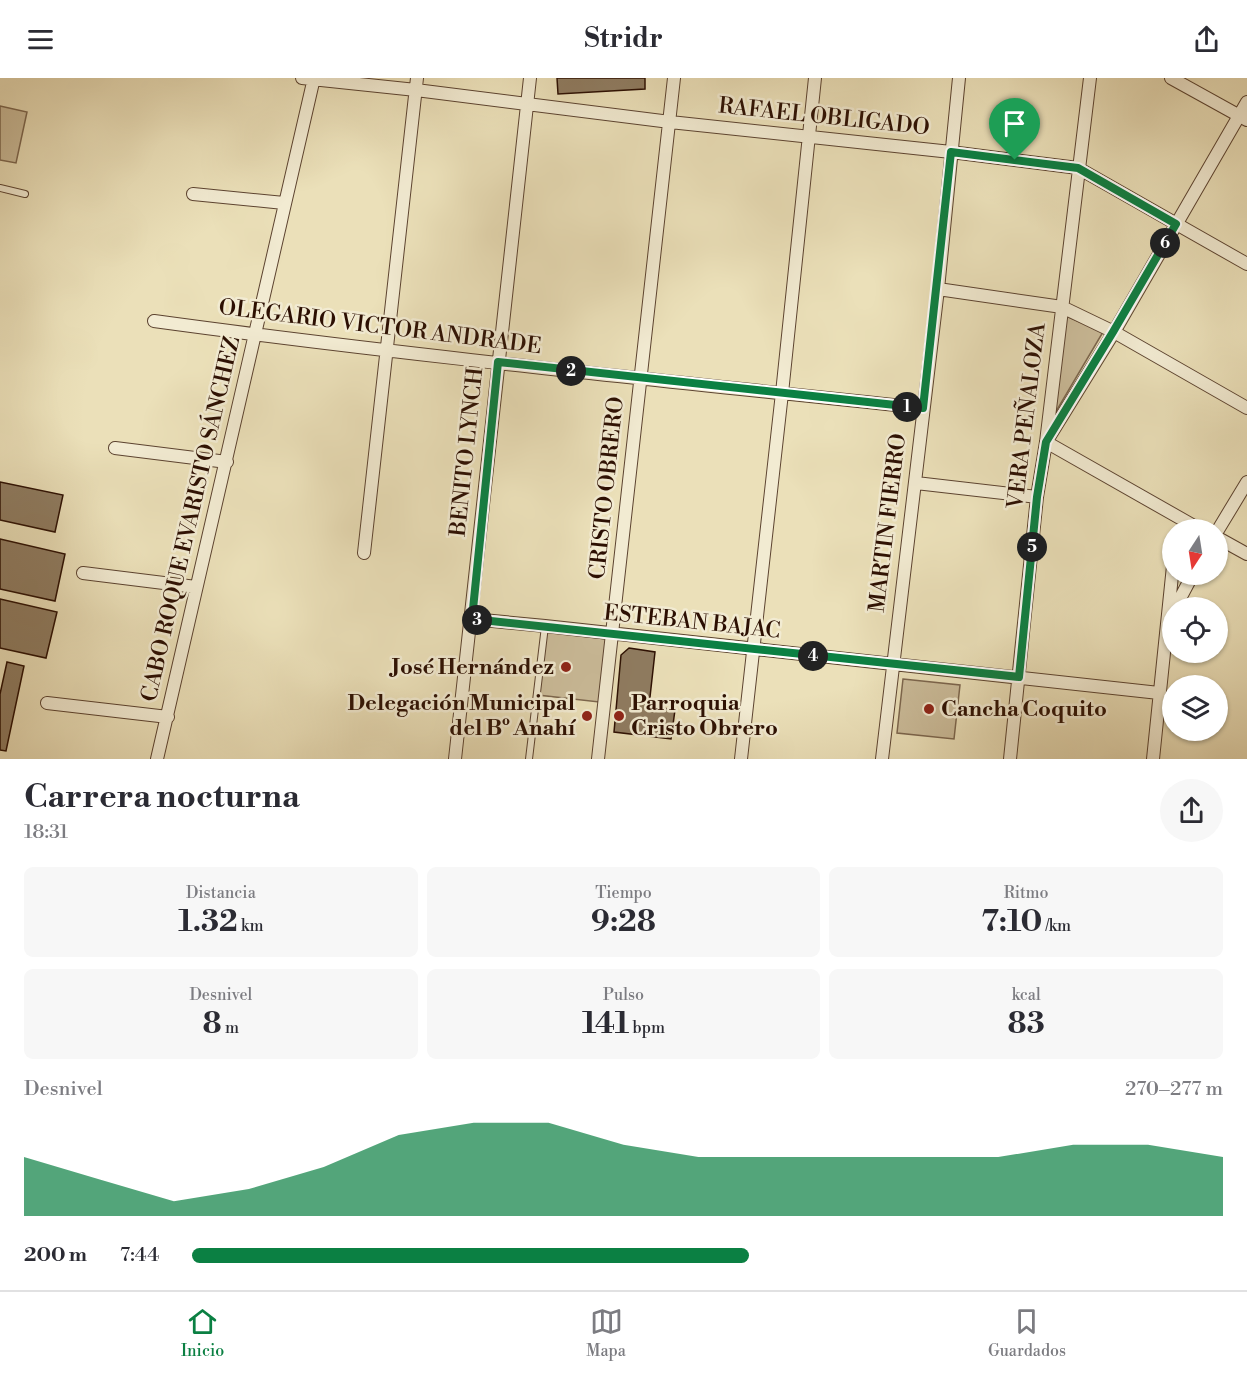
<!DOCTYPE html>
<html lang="es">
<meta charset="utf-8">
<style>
:root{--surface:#fff;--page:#f7f7f7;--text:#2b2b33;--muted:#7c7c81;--line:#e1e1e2;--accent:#0b8043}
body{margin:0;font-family:"Libre Bodoni",serif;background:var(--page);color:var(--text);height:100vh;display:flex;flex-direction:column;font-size:22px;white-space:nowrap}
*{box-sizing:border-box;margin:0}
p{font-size:20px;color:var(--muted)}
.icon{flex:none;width:33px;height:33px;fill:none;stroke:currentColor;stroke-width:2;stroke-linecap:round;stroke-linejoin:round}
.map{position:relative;height:681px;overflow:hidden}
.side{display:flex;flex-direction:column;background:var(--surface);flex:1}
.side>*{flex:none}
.needle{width:39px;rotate:192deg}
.tools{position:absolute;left:1162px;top:441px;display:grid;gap:12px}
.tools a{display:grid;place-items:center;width:66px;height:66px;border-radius:50%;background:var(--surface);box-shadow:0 2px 4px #0004;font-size:30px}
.pin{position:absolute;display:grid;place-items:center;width:51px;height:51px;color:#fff;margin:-62px -26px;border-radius:50% 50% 50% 0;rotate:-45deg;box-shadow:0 0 6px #0007}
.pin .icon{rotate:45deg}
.km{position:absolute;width:30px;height:30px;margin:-15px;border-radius:50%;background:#222;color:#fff;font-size:16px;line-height:30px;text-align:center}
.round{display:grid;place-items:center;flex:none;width:63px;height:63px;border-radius:32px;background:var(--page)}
.head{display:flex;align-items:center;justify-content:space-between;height:102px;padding:0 24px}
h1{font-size:33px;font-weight:800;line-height:45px}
.stats{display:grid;grid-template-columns:repeat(3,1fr);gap:9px;height:102px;padding:6px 24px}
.stats div{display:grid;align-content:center;border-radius:9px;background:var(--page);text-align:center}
.stats b{font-size:30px;font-weight:800}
.stats small{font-size:16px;font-weight:400}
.stats p{font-size:16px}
.chart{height:168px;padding:12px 24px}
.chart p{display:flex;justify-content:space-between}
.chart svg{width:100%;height:108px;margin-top:6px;fill:var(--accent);opacity:.7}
ul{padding:0 24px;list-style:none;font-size:20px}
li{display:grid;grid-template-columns:96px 72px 1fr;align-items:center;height:45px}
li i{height:15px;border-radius:8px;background:var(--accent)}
header{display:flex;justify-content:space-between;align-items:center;height:78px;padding:0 24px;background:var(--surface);font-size:27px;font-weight:800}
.menu{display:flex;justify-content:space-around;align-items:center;height:84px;border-top:2px solid var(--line);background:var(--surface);font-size:16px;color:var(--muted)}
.menu a{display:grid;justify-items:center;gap:3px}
.menu .selected{color:var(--accent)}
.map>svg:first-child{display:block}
.green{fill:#cbbc9a;stroke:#7c664e;stroke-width:1.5}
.building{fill:#8f7c61;stroke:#2c0f02;stroke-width:1.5}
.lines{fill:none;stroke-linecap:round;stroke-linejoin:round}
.lane-casing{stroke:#5c4330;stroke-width:8}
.street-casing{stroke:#5c4330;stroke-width:14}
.lane{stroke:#f2ebd2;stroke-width:6}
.street{stroke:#f2ebd2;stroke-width:12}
.route-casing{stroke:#fff;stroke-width:12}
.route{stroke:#0b8043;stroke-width:8}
.poi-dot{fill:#8f2418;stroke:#f2ebd2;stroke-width:2}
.labels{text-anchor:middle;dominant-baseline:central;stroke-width:5;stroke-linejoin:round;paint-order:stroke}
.street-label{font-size:22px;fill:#2c0f02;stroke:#f2ebd2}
.poi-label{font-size:22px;font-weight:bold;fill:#2c0f02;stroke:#f2ebd2;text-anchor:end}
</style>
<header><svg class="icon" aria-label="menu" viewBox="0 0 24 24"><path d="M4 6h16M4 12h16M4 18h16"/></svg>Stridr<svg class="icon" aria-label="share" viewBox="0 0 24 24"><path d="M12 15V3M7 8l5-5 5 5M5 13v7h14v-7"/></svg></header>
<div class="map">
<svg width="1247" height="681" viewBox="0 0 1247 681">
<rect width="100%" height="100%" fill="#ebe0b9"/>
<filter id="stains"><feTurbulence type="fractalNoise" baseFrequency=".00333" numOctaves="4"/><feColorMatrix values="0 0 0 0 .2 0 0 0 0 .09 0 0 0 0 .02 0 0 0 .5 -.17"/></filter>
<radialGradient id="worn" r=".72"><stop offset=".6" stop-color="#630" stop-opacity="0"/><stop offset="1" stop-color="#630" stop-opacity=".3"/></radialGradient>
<path class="green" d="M0,28l27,6 -11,51 -16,-3z
M1066,238l37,16 -52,88z
M546,554l61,7 -8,63 -61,-7z
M903,601l57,6 -6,54 -57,-6z"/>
<path class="building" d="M557,0h88v11l-87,5z
M0,404l63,13 -8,37 -55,-12z
M0,461l65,15 -10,47 -55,-12z
M0,521l57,13 -11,46 -46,-10z
M629,570l26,4 -6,54 26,4 -4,29 -57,-7 7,-77z
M7,584l17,4 -18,85 -6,-1v-56z"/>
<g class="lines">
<defs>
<path id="lane" d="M0,110l25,6
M529,681l16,-133"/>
<path id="street" d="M302,0l114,12 254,32 281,30 127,16 169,96
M1171,0l76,42
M193,116l91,9
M938,211l124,18 52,25 133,76
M154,243c256,35 513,60 769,87
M115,370l112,14
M916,405l121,14
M1201,452l-155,-88 68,-110 133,-230
M1218,452l29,-48
M1218,460l29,16
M364,475l53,-475
M83,495l113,14
M1175,530l18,-34
M472,541l73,7 614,67
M47,625l121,14
M157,681l157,-681
M455,681l75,-681
M598,681l76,-681
M741,681l41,-366 33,-315
M882,681l56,-470 21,-211
M1010,681l27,-262 9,-55 44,-364
M1153,681l20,-193"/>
</defs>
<use href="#lane" class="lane-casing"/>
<use href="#street" class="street-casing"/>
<use href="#lane" class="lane"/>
<use href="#street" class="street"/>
</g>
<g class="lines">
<defs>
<path id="route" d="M951,74l127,16 98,56 -63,108 -67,110 -9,55 -18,180 -547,-58 26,-257 425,46z"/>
</defs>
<use href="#route" class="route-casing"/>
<use href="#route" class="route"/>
</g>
<g class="poi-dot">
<circle cx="566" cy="589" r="6"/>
<circle cx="929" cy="631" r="6"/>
<circle cx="587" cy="638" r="6"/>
<circle cx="619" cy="638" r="6"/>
</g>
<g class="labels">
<g class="street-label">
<text transform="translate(824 39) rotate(6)">RAFAEL OBLIGADO</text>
<text transform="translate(380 249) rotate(7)">OLEGARIO VICTOR ANDRADE</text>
<text transform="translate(1027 338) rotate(-83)">VERA PEÑALOZA</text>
<text transform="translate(467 374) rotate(-84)">BENITO LYNCH</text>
<text transform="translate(607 410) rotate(-84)">CRISTO OBRERO</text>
<text transform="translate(191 441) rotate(-77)">CABO ROQUE EVARISTO SÁNCHEZ</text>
<text transform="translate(888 445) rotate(-83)">MARTIN FIERRO</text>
<text transform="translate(692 544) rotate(6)">ESTEBAN BAJAC</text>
</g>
<g class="poi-label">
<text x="554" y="589">José Hernández</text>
<text x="575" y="625">Delegación Municipal<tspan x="575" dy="25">del Bº Anahí</tspan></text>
<text x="631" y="625" text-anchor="start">Parroquia<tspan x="631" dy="25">Cristo Obrero</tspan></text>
<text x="941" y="631" text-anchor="start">Cancha Coquito</text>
</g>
</g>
<rect width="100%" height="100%" filter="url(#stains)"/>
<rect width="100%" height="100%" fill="url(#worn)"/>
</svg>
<div class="tools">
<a><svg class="needle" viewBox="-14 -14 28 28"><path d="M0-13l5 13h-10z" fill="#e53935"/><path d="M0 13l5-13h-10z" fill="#7c7c81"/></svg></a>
<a><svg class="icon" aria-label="locate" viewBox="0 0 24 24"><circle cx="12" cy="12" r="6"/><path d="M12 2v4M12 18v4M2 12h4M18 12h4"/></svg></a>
<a><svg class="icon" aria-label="layers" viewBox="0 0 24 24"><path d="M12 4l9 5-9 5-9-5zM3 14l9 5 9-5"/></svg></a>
</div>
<div class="pin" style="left:1015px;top:82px;background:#1e9e55"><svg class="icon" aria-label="arrive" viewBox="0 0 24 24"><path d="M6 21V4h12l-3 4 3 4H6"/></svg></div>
<b class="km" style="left:907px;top:329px">1</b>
<b class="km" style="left:571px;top:293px">2</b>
<b class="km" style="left:477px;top:542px">3</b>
<b class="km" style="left:813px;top:578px">4</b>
<b class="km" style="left:1032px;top:469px">5</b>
<b class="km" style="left:1165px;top:165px">6</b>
</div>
<section class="side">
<div class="head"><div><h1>Carrera nocturna</h1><p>18:31</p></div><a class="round"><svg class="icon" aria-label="share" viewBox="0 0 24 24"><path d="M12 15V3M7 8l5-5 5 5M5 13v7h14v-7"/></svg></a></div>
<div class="stats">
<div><p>Distancia</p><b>1.32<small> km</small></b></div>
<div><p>Tiempo</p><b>9:28</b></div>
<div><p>Ritmo</p><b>7:10<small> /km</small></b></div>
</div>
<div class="stats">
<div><p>Desnivel</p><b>8<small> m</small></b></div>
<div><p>Pulso</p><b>141<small> bpm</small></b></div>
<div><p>kcal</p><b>83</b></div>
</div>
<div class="chart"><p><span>Desnivel</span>270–277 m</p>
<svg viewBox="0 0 160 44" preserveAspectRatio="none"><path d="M0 44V20L10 29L20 38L30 33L40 24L50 11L60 6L70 6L80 15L90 20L100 20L110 20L120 20L130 20L140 15L150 15L160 20V44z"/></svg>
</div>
<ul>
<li><b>200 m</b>7:44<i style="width:54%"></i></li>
</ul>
</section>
<nav class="menu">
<a class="selected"><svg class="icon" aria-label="home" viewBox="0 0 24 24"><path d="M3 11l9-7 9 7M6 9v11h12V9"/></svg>Inicio</a>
<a><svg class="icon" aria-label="map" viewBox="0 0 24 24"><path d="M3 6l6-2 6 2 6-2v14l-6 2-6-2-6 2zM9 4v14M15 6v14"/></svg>Mapa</a>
<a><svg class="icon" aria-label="saved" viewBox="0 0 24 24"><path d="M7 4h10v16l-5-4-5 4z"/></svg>Guardados</a>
</nav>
